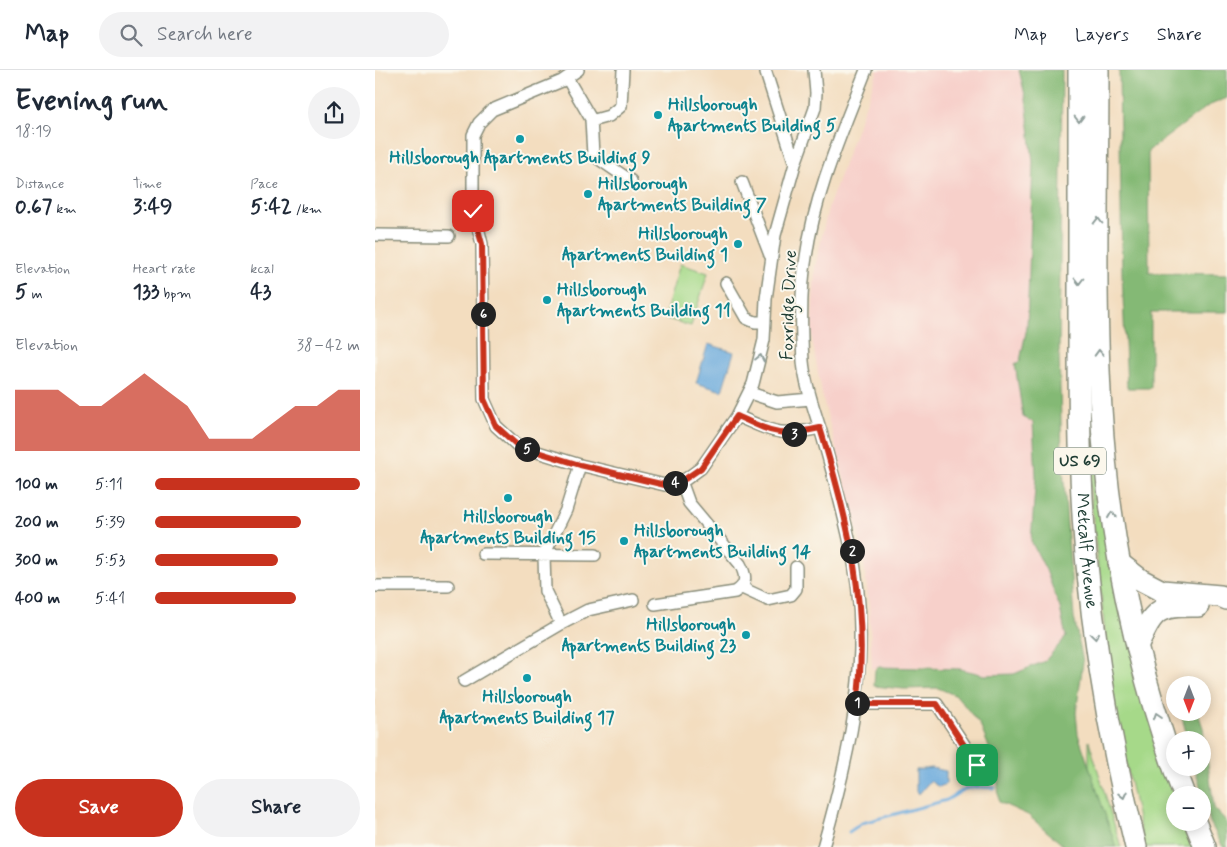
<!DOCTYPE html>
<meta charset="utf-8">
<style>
:root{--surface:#fff;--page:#f2f2f3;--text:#1f2937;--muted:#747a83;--line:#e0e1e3;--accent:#c8321e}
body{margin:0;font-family:Mynerve,sans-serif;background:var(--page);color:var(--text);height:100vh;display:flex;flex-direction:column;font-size:19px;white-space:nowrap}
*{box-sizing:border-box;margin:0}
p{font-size:16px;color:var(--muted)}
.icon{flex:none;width:28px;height:28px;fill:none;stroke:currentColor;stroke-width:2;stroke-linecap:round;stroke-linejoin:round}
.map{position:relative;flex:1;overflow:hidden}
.sheet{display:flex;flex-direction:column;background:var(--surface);width:375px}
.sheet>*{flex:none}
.needle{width:32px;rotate:180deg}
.buttons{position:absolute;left:791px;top:606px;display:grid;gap:10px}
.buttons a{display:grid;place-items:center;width:45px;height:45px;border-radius:50%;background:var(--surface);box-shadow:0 2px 12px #0003;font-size:25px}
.pin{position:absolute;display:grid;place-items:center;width:42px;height:42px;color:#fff;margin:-21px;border-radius:10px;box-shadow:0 2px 8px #0006}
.km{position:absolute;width:25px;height:25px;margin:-12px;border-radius:50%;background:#222;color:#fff;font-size:14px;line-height:25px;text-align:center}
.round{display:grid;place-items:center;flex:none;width:52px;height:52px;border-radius:26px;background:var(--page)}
.headline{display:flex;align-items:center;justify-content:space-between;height:85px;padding:0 15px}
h1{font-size:28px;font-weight:700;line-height:38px}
.metrics{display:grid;grid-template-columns:repeat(3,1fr);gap:8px;height:85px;padding:5px 15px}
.metrics div{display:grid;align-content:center}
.metrics b{font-size:21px;font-weight:700}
.metrics small{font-size:14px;font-weight:400}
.metrics p{font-size:14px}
.chart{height:140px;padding:10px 15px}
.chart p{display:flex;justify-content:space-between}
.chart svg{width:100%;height:90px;margin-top:5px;fill:var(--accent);opacity:.7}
.primary-button{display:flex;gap:10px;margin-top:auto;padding:10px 15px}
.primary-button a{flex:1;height:58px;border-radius:30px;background:var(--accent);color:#fff;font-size:20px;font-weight:700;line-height:58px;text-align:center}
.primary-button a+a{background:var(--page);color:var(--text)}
ul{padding:0 15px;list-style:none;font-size:16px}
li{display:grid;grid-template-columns:80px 60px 1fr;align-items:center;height:38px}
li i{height:12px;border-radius:6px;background:var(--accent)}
header{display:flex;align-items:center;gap:30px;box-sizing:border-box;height:70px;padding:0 25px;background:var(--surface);border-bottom:1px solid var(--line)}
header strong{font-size:24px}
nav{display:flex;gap:28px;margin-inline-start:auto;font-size:18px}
.search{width:350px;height:45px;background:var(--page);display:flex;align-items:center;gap:12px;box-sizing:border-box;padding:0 18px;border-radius:28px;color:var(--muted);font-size:19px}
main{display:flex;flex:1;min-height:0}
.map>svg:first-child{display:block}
.built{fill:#f7d0ca}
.green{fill:#a6d989;stroke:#628b5e}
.forest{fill:#84b975;stroke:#527b54}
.water{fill:#69a9dc;stroke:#447388}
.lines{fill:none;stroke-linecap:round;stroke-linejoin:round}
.stream{stroke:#69a9dc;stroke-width:3}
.street-casing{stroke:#898d7a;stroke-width:14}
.highway-casing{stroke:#898d7a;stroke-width:24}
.street{stroke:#fff;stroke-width:11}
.highway{stroke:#fff;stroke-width:21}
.oneway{stroke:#8f9e9a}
.route-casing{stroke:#fff;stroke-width:10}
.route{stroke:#c8321e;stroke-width:6}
.culture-dot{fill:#0f9aa8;stroke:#fbf7ec;stroke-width:2}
.labels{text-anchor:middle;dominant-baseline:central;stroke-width:4;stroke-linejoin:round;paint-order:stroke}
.shield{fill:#fbf7ec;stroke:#61756b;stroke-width:1}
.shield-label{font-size:16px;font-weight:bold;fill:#1f3d34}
.culture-label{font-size:18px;font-weight:bold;fill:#0d838f;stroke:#fbf7ec;text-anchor:start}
.street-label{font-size:18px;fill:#1f3d34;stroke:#fbf7ec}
</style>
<header>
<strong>Map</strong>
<div class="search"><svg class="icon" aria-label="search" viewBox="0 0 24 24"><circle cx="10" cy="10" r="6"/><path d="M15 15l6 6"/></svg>Search here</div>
<nav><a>Map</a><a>Layers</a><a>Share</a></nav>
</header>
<main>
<section class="sheet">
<div class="headline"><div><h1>Evening run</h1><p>18:19</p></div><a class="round"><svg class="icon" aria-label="share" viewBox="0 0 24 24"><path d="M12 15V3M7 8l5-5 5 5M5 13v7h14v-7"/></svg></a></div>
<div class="metrics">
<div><p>Distance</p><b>0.67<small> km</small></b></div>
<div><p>Time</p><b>3:49</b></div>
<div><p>Pace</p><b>5:42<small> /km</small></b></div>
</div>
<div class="metrics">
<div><p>Elevation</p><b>5<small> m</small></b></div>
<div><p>Heart rate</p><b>133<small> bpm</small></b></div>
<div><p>kcal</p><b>43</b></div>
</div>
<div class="chart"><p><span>Elevation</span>38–42 m</p>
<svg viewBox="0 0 160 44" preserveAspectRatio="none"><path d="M0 44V14L10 14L20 14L30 22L40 22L50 14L60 6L70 14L80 22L90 38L100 38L110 38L120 30L130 22L140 22L150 14L160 14V44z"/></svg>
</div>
<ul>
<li><b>100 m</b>5:11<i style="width:100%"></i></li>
<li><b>200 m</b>5:39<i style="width:71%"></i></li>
<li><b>300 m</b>5:53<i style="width:60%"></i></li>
<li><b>400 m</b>5:41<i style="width:69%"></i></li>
</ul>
<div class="primary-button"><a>Save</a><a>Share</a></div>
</section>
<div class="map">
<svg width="852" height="777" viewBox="0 0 852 777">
<rect width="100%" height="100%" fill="#fbf7ec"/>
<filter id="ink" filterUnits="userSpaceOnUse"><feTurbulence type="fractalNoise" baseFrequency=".02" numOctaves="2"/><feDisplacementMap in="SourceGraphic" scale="10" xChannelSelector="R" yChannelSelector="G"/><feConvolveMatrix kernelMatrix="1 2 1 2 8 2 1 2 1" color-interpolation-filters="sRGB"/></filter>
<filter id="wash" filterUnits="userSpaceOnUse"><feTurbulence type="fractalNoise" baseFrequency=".0096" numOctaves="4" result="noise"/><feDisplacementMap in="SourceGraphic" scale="20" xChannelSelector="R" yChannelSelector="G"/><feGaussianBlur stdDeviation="1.12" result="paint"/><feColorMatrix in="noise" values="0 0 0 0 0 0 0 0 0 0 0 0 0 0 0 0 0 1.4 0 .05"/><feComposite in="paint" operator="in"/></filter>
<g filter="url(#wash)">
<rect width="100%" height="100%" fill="#f3ddbf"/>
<path class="built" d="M503,0h141l7,29 7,63 -6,165 -7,34 3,56 10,5 3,54 -5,65 15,29 14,38 7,29 -22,24 -31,13 -29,1 -25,-6 -33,-2h-49l-6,2 -3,-65 -7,-56 -40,-153 -10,-56v-20l3,-52 13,-59z"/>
<path class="green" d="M717,0l5,358 78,367v27l12,1 10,24h-53l-33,-155 -22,-213z
M305,194l28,9 -17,53 -27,-8z
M714,671l32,106h-32z"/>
<path class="forest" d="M644,0h43l-3,285 3,98 5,72 7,92 9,45 -7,51 2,21 38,113h-51l-37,-32 -29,-13 -2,-35 -17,-42 -23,-29 -19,-8 -34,1 -30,-3 1,-16 3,-3 82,2 25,6 29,-1 31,-13 21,-24 -6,-29 -14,-38 -15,-29 5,-65 -3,-54 -10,-5 -8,-53 5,-3 7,-34 6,-165 -7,-63z
M744,0h108v28l-19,8 -60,45 1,122 78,1v38h-76v76h-24l-5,-115z
M806,643h17l5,15 11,80 13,14v25h-4l-13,-25 -15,-54h8v-28h-15z"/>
<path class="water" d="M333,274l26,8 -12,39 -26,-8z
M557,698l14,3v13l-7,3 -9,-6 -11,13 -3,-2v-22z"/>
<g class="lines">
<path class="stream" d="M474,762l13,-9 85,-23 18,-11 12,-2 18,1"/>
</g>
</g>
<g filter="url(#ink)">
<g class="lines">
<defs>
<path id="street" d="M203,0l-16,11 -70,29 -13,13 -6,12v71l9,38 2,155 12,27 22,20 62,19 85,20 21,-6 15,-11 36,-52 16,-32 11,-44 2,-41 9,-64 20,-71 20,-56 1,-15 -2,-23
M391,3l29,91
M192,8l24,41 2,36 38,26
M216,51l18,-5 12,-10 2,-36
M367,112l28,73
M0,165l74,1
M351,213l20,35 9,4h10
M375,323l27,9 34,-3
M362,346c37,16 43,21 83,12
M108,484l112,1
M0,516h73
M367,518l26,12 23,-5 5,-6v-22
M280,534l80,-12c13,-7 11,-17 5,-28l-51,-61 -8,-22
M186,554l27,-14 45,-10
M89,611l97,-57 -16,-33 -1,-36 22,-45 14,-45
M482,634h80l38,57 9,19
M448,777c29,-100 51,-200 27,-304 -8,-36 -18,-73 -28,-108 -7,-24 -17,-49 -19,-74 -2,-34 -3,-71 3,-104 9,-65 37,-127 60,-187"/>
<g id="highway">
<path id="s1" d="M704,0c0,84 0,168 0,251 0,82 0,163 8,244 9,95 26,189 49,282"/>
<path d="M723,0c0,113 -4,227 3,339 8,132 36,263 83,386"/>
<path d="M744,493l22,17 21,11 58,5 7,3"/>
<path d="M762,576c17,-36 19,-41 61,-40"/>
<path d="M820,752l10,25"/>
</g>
</defs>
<use href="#street" class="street-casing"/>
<use href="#highway" class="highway-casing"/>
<use href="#street" class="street"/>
<use href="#highway" class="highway"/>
</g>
<defs><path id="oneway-chevron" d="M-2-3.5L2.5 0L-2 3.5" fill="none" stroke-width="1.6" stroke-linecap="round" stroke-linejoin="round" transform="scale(1.25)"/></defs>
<g class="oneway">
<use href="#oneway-chevron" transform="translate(704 49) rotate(90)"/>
<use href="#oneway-chevron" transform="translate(723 151) rotate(-90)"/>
<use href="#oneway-chevron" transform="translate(704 211) rotate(90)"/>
<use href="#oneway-chevron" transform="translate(724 283) rotate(-92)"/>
<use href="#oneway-chevron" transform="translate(385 288) rotate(-78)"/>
<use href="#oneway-chevron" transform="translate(737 445) rotate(-98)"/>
<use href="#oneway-chevron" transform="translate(720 566) rotate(82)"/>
<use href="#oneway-chevron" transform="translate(782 646) rotate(-108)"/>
<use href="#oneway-chevron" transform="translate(748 725) rotate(77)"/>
</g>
</g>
<g class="lines" filter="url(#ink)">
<defs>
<path id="route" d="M98,141l9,33 2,155 12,27 22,20 62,19 85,20 20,-6 16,-11 36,-52c37,17 42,21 83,12 28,90 50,182 37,276h80l40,61"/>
</defs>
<use href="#route" class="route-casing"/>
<use href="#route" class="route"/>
</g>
<g class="culture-dot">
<circle cx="283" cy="45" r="5"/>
<circle cx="145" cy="69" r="5"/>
<circle cx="213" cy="124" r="5"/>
<circle cx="363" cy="174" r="5"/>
<circle cx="172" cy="230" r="5"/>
<circle cx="133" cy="428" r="5"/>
<circle cx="249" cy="471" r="5"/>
<circle cx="371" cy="565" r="5"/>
<circle cx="152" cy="608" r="5"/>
</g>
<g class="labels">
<rect class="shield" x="679" y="377.5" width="52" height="27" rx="4"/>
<g class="shield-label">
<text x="705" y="391">US 69</text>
</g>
<g class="culture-label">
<text x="293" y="35">Hillsborough<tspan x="293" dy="21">Apartments Building 5</tspan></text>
<text x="145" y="88" text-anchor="middle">Hillsborough Apartments Building 9</text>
<text x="223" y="114">Hillsborough<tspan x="223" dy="21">Apartments Building 7</tspan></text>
<text x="353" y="164" text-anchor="end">Hillsborough<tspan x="353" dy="21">Apartments Building 1</tspan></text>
<text x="182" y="220">Hillsborough<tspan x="182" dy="21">Apartments Building 11</tspan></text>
<text x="133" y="447" text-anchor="middle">Hillsborough<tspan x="133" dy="21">Apartments Building 15</tspan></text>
<text x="259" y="461">Hillsborough<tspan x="259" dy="21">Apartments Building 14</tspan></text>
<text x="361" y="555" text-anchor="end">Hillsborough<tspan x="361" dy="21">Apartments Building 23</tspan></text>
<text x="152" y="627" text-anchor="middle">Hillsborough<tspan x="152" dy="21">Apartments Building 17</tspan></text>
</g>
<g class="street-label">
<text transform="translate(414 235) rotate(-88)">Foxridge Drive</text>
<text stroke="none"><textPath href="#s1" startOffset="481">Metcalf Avenue</textPath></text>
</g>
</g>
</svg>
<div class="buttons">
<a><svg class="needle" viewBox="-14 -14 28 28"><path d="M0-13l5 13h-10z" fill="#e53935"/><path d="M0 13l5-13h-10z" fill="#747a83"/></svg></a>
<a>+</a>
<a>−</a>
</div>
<div class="pin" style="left:602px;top:695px;background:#1e9e55"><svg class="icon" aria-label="arrive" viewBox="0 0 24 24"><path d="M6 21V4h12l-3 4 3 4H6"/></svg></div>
<div class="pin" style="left:98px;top:141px;background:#d93025"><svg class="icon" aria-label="check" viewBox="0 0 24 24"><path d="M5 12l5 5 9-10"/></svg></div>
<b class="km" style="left:482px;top:633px">1</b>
<b class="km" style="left:477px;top:481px">2</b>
<b class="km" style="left:419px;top:364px">3</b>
<b class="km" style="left:300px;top:413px">4</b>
<b class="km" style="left:152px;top:379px">5</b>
<b class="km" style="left:108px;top:244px">6</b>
</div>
</main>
